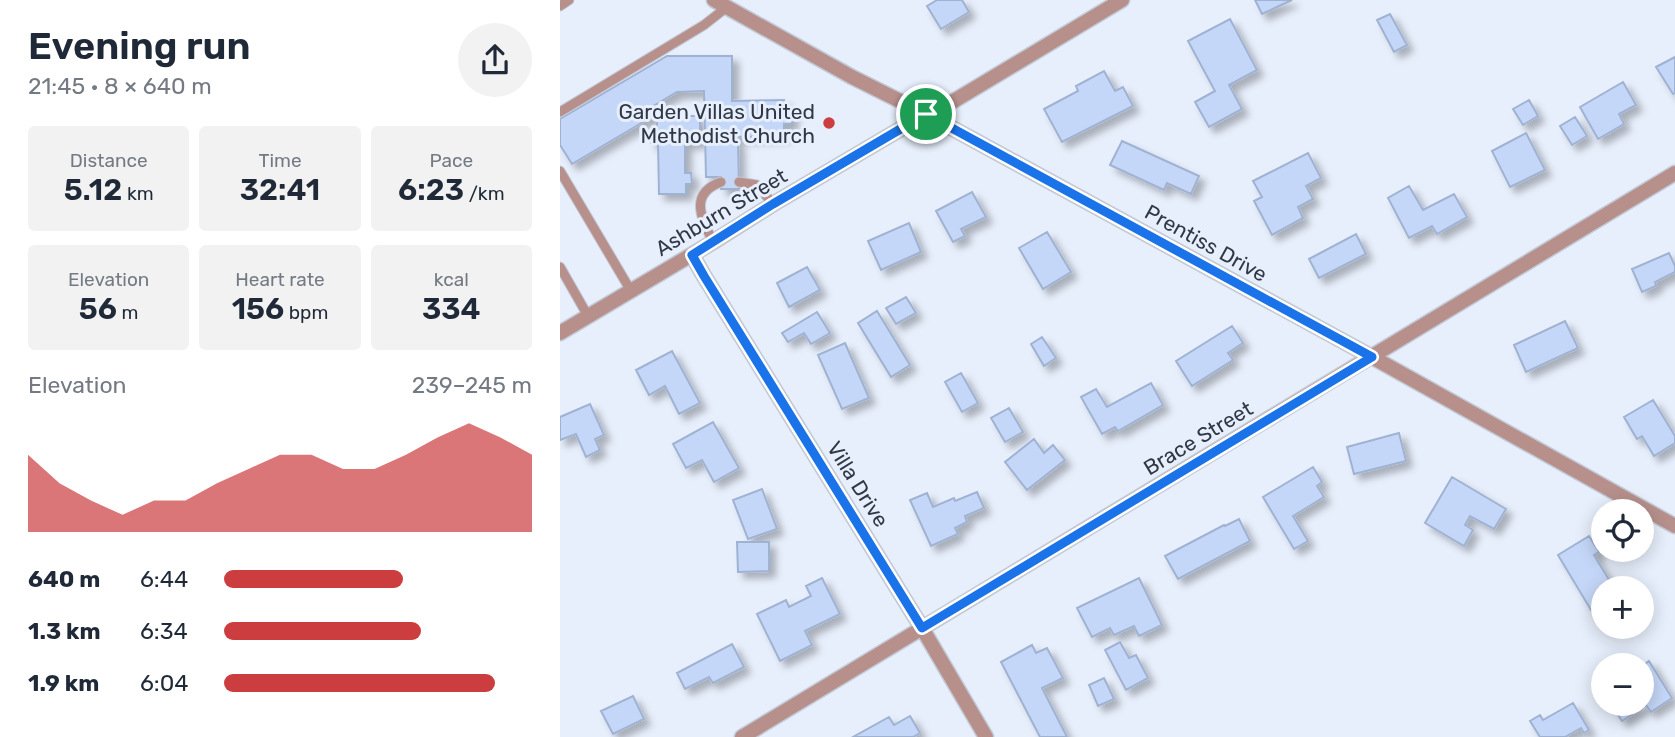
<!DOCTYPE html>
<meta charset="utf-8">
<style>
:root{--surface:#fff;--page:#f2f2f3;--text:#1f2937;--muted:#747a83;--accent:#cc3d3f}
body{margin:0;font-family:Rubik,sans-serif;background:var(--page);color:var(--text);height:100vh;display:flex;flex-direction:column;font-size:26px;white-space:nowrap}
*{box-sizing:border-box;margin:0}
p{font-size:23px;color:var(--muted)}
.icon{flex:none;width:38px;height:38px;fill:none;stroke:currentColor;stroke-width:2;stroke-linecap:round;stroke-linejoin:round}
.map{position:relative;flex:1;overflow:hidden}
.details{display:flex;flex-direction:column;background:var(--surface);width:560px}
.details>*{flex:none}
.buttons{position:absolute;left:1031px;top:499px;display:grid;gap:14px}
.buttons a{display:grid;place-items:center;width:63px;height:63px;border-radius:50%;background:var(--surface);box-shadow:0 4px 18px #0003;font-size:35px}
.pin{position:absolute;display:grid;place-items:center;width:60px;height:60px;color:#fff;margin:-30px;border:4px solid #fff;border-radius:50%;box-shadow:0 2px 7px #0007}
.round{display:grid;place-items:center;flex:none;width:74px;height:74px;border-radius:37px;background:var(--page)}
.headline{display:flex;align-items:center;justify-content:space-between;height:119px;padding:0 28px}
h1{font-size:38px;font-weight:600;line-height:52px}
.stats{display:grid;grid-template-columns:repeat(3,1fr);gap:10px;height:119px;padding:7px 28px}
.stats div{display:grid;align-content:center;border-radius:7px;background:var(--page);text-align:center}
.stats b{font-size:30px;font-weight:600}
.stats small{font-size:19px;font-weight:400}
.stats p{font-size:19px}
.chart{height:196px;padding:14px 28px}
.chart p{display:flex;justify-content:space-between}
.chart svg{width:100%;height:126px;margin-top:7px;fill:var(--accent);opacity:.7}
ul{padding:0 28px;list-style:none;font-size:23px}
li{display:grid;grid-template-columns:112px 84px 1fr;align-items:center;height:52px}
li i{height:18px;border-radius:9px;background:var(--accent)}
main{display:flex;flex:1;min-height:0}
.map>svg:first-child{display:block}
.building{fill:#c5d7f8;stroke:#a0b2d2;stroke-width:2;filter:url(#shadow)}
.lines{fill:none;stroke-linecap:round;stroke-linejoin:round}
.lane-casing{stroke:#c3cad7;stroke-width:11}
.street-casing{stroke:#c3cad7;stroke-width:17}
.lane{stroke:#b7908c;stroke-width:9}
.street{stroke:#b7908c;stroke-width:14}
.route-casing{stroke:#fff;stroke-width:14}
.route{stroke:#1a73e8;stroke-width:9}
.poi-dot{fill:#cc3d3f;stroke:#e7effc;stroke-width:2.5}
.labels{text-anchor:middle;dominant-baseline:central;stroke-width:6;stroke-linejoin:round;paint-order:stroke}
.poi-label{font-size:21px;fill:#313845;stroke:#e7effc;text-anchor:end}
.street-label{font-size:21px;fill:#313845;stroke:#e7effc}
</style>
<main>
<section class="details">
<div class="headline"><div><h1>Evening run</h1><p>21:45 · 8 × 640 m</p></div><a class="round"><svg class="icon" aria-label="share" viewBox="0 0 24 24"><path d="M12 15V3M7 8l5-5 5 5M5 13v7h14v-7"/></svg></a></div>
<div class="stats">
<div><p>Distance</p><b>5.12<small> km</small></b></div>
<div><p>Time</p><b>32:41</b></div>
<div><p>Pace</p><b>6:23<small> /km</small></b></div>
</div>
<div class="stats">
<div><p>Elevation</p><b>56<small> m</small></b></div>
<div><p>Heart rate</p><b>156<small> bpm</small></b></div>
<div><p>kcal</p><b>334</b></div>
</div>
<div class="chart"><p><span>Elevation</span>239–245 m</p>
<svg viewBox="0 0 160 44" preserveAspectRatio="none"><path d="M0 44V17L10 27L20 33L30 38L40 33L50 33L60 27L70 22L80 17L90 17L100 22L110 22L120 17L130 11L140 6L150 11L160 17V44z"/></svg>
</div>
<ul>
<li><b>640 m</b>6:44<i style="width:58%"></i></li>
<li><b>1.3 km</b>6:34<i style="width:64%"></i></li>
<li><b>1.9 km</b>6:04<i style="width:88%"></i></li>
</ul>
</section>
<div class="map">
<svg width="1115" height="737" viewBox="0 0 1115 737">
<defs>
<filter id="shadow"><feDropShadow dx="6" dy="6" stdDeviation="3.5" flood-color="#0004"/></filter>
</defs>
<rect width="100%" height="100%" fill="#e7effc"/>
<path class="building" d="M377,0h25l7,12 -28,17 -14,-23z
M695,0h37l-30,14z
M830,14l17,31 -13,7 -17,-32z
M670,19l27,51 -28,15 13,24 -33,18 -14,-25 20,-11 -27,-50z
M107,56h65v45l52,-1v12h8v12h-8v12l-49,1 -5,5 8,-1 1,48h-18v-12h-15l-2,-86 -27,1 -22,13 5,7 -88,52 -12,-19v-26z
M1115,57v36l-2,1 -17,-27z
M544,71l11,20 8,-4 10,19 -71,36 -18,-33 34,-18 -2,-5z
M1063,82l13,23 -17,9 5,10 -26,15 -18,-32z
M969,100l9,16 -15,9 -10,-16z
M97,116h43v26l-15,1v30h6l1,11h-6v10h-27l-1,-51h-7v-15h6z
M1015,117l12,19 -15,9 -12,-19z
M966,133l19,37 -35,17 -18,-36z
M562,141l77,35 -8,18 -24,-11 -3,7 -54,-25z
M748,153l13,25 -15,8 7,13 -15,8 5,11 -31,17 -18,-34 8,-4 -9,-16z
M849,186l14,24 31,-16 13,23 -30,17 -5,-8 -23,12 -21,-40z
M412,192l14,25 -25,12 4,7 -12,6 -17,-31z
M349,223l12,29 -40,18 -13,-29z
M487,232l24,40 -28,17 -24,-41z
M796,234l10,20 -47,24 -10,-19z
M1109,253l6,13v6l-20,10 1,4 -14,6 -10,-23z
M247,267l13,23 -31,17 -12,-24z
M346,297l10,16 -20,11 -10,-16z
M317,311l33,54 -19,12 -33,-54z
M257,312l13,21 -19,11 -7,-11 -16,9 -6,-9z
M1005,321l13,27 -52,24 -12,-27z
M672,326l11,17 -15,10 5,7 -41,26 -16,-25z
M482,337l14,21 -12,8 -13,-22z
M285,343l24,55 -27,11 -24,-54z
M112,351l28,52 -21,11 -14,-28 -16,9 -13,-25z
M401,373l17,30 -16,9 -17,-30z
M591,383l12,22 -45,26 -3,-4 -13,7 -21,-37 15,-8 11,18z
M1093,400l22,36v7l-21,13 -12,-20 -5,3 -13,-22z
M30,404l14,31 -9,4 5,11 -14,7 -10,-23 -16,6v-23z
M449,408l14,24 -18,10 -14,-24z
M153,422l26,46 -25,14 -12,-22 -16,8 -13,-24z
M839,433l7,28 -52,13 -7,-27z
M474,439l10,14 9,-8 12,15 -38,30 -22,-28z
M753,467l9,15 -5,4 7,11 -31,19 15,25 -14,8 -31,-52z
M892,477l54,32 -12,20 -24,-13 -5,9 8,5 -9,16 -39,-23z
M202,489l15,40 -29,10 -15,-39z
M417,492l7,16 -19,8 2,6 -12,6 3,6 -27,12 -21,-46 17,-7 6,14 21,-9 1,3z
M679,519l11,22 -72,38 -13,-23 59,-31 1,1z
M1029,536l10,16 -5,3 20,33h-11v15l-12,7 -33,-55z
M177,542h32v29l-31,1z
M262,578l18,36 -35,17 7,14 -32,16 -23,-47 29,-14 3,7 22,-11 -5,-10z
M579,578l23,47 -23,11 -5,-10 -20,9 -4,-7 -18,9 -15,-29z
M560,642l9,16 7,-3 12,23 -22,12 -21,-40z
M172,644l12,23 -31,16 -4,-6 -24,12 -8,-16z
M472,645l4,8 11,-5 16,30 -21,10 25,49h-27l-39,-75z
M1089,661l23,37 -21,14 -5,-7 -24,16 -11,-17h31v-38z
M544,678l10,21 -16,7 -9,-21z
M73,696l11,23 -31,15 -12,-23z
M1013,703l16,27 -5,3 -3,-5 -16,9h-25l-10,-16 10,-6 3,5z
M350,716l10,17 -7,4h-60l36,-20 5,8z"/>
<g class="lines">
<defs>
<path id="lane" d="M0,6l9,-6
M0,112l144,-87 23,-18
M0,171l71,120
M179,182l18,3 16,19
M153,242c-11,-23 -25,-48 8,-60
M0,267l28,49"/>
<path id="street" d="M154,0l138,77 74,37 446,243 303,169
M132,255l12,21 218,352 64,109
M0,333l153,-91 60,-38 153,-90 26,-12 170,-102
M182,737l933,-564"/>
</defs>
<use href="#lane" class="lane-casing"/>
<use href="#street" class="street-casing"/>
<use href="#lane" class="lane"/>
<use href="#street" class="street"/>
</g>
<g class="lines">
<defs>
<path id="route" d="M366,114l446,243 -450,271 -218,-352 -12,-21 81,-51z"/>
</defs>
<use href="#route" class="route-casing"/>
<use href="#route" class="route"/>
</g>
<circle class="poi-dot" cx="269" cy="123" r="7"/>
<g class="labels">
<g class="poi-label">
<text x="255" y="111">Garden Villas United<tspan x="255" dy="24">Methodist Church</tspan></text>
</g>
<g class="street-label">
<text transform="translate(161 212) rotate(-31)">Ashburn Street</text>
<text transform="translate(646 243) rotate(29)">Prentiss Drive</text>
<text transform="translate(638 438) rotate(-31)">Brace Street</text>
<text transform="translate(298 484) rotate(58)">Villa Drive</text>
</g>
</g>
</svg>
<div class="buttons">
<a><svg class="icon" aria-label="locate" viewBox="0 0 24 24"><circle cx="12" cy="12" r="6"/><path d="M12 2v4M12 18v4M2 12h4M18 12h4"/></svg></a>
<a>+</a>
<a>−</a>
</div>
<div class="pin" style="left:366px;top:114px;background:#1e9e55"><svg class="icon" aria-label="arrive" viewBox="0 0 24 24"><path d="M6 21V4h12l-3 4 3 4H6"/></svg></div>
</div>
</main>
